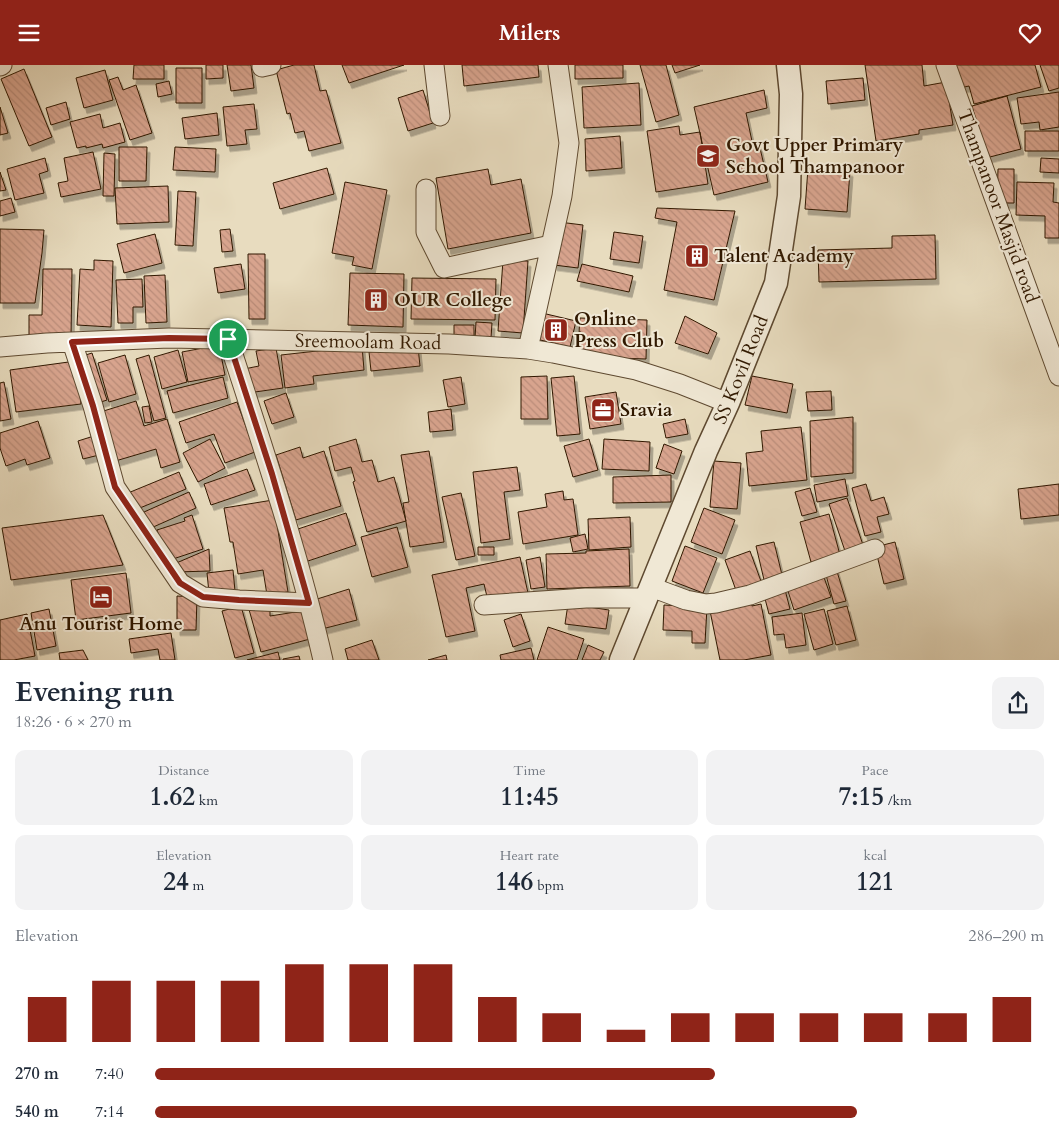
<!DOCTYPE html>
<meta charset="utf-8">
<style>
:root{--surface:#fff;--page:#f2f2f3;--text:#1f2937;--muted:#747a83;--accent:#8f2418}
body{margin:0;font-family:Cardo,serif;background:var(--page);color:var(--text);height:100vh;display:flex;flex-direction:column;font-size:19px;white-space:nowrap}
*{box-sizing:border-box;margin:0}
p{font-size:16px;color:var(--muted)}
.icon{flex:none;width:28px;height:28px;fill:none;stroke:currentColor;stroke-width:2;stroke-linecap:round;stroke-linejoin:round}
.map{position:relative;height:595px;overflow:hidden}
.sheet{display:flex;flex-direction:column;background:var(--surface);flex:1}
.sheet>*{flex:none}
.pin{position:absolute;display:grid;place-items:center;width:42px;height:42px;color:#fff;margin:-21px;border:2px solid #fff;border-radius:50%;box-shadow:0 1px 5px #0007}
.round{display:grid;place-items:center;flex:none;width:52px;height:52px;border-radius:10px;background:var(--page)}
.summary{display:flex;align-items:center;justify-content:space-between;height:85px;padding:0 15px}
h1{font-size:28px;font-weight:700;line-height:38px}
.stats{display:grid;grid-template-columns:repeat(3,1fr);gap:8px;height:85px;padding:5px 15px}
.stats div{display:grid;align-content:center;border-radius:10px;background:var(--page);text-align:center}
.stats b{font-size:25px;font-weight:700}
.stats small{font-size:14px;font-weight:400}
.stats p{font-size:14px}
.chart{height:140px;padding:10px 15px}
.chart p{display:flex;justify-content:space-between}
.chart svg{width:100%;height:90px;margin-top:5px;stroke:var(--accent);stroke-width:6}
ul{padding:0 15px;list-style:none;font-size:16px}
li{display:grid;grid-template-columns:80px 60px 1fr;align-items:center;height:38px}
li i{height:12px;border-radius:6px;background:var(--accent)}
header{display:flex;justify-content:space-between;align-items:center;height:65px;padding:0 15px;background:var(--accent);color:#fff;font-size:22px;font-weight:700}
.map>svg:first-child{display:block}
.building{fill:url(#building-back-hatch);stroke:#301800;filter:url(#shadow)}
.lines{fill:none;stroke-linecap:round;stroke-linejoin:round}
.minor-casing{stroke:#5e4930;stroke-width:21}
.tertiary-casing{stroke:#5e4930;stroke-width:25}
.minor{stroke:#f0e8d5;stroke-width:19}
.tertiary{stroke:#f0e8d5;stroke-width:22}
.route-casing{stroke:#fff;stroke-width:10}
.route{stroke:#8f2418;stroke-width:6}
.labels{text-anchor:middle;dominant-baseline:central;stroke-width:4;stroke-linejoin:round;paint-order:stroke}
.poi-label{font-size:19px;font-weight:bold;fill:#301800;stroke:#f0e8d5;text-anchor:start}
.street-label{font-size:19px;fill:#301800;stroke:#f0e8d5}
</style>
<header><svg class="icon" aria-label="menu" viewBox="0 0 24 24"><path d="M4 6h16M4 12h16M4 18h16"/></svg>Milers<svg class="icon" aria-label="heart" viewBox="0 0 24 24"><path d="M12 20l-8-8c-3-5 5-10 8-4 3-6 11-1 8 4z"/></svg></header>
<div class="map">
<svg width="1059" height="595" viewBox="0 0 1059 595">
<defs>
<pattern id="building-back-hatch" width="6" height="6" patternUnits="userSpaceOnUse" patternTransform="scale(1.25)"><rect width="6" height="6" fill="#d8a48e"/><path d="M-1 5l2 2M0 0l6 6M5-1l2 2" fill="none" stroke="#ba8c79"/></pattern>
<filter id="shadow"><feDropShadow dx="3" dy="5.5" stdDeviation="0" flood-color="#0004"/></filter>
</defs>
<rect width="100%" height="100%" fill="#e8dcbf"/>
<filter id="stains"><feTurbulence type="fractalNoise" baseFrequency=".004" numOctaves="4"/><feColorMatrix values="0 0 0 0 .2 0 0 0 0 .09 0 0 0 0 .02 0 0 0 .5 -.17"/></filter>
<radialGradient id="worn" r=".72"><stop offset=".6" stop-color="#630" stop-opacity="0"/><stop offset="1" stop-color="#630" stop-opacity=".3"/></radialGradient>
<path class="building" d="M134,0h30v14h-31z
M206,0h17v13l-17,1z
M227,0h24l3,23 -23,3z
M294,0h20l6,26 6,-1 15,53 -32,8 -5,-20 -9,2 -5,-20 -3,1 -11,-44z
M342,0h62l-55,18z
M462,0h76l1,12 -75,9z
M575,0h48v13l-48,1z
M640,0h26l13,50 -23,7z
M672,0h28l-25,8z
M865,0h57l2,21 22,-4 7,43 -34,5v4l-43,7z
M954,0h81l6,22 -67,17 -5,-18 -9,2z
M1040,0h19v23l-10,3z
M176,3h26v35h-26z
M24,4l28,68 -23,9 -28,-67z
M105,5l8,30 -29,8 -8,-30z
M118,12l5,13 13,-5 16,48 -22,7 -21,-60z
M863,13l2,22 -37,4 -2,-23z
M169,16l3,13 -14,3 -2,-13z
M639,18l2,42 -57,3 -2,-41z
M423,25l10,33 -25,8 -10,-33z
M764,25l3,18 -21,5 7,33 6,-2 9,38 -54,13 -20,-88z
M1059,27v35l-19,3 -1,-8 -18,2 -4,-26z
M1007,31l14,53 -35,9 -14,-52z
M66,37l4,17 -19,6 -5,-17z
M254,39l3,25 -12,1 2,14 -20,2 -4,-39z
M0,42l8,26 -8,2z
M217,48l2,22 -34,4 -3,-21z
M100,49l3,14 17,-5 5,19 -22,6 -1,-4 -16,4v-2l-9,2 -7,-26z
M679,61l1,9 20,-3 8,52 -52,8 -9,-61z
M1025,66h34v20h-34z
M620,71l2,32 -36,3 -1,-32z
M119,82h28l-1,34h-27z
M175,82l41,2 -1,23 -42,-2z
M93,87l8,37 -40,8 -3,-14 10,-2 -4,-23z
M104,88l11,1 -1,42h-11z
M45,93l3,13 -9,3 5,19 -29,7 -8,-31z
M1041,93l18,1v14l-19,-1z
M327,103l7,26 -54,15 -7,-26z
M808,103l42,3 -3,41 -42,-3z
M488,104l3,16 30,-6 10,54 -83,16 -12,-71z
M998,104h16v34h-17z
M0,107l6,18 -6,1z
M345,117l42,8 -15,79 -20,-4 2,-8 -22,-4z
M1017,117l37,1 -1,19 6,1v35h-14v-22l-29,-1z
M168,121l1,36 -52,2 -2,-36z
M178,126l18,1 -3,54 -18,-1z
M11,133l4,14 -15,4v-15z
M657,143l78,3 -21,89 -50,-10 13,-68 -22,-4z
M559,157l24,3 -5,43 -24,-3z
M0,164l44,1 -2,23 -7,50h-35z
M230,164l3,22 -11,1 -2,-22z
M614,167l29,4 -4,27 -29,-4z
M155,169l7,29 -38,10 -7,-29z
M935,170l1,44 -117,3 -1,-32 74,-2v-12z
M248,189h17v65h-16z
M94,195l19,1 -2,66 -34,-2 3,-56 14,1z
M503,195l25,1 -5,72 -25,-2z
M241,199l4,25 -27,4 -4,-25z
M582,199l51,12 -4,16 -52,-11z
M43,204h29l-1,69h-42v-23h13z
M350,208l54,1 -1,53 -55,-2z
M165,210l2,47 -21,1 -2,-47z
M412,213l84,1 -1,41 -84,-1z
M142,214l1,28h-10v16h-15l-2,-43z
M542,248l34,8 -6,26 -34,-8z
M685,251l32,17 -9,21 -33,-11z
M580,253l67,2 -1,39 -66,-2 1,-25h-2z
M476,257l16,1 -1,15h-16z
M454,260h20v11l-20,1z
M219,280l6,30 -37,7 -6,-30z
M362,281l2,24 -51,6 1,8 -29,4 -4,-33z
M418,282l2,19 -49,5 -2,-19z
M276,283l7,40 -35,5 -4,-24 15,-3 -3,-15z
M178,285l9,32 -25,7 -8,-32z
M92,288l15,47 -12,4 -16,-47z
M125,290l11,39 -27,8 -11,-39z
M149,290l17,63 -12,3 -18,-62z
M76,296l5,43 -65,8 -6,-42z
M547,311l1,43h-27v-42z
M574,311l6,58 -23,2 -6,-58z
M752,311l41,8 -6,29 -42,-8z
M223,312l5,21 -55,15 -6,-22z
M461,312l4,27 -17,3 -5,-27z
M4,317l7,37 -11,2v-38z
M831,326l1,19 -24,1 -2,-19z
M616,327l5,32 -31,5 -5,-32z
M286,328l8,24 -22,7 -8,-23z
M136,336l8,25 23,-7 13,43 -19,6 -5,-19 -44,13 -15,-49z
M237,337l18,50 -30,11 -11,-29 -28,9 -7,-21z
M149,341l3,16 -7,1 -3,-16z
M451,344l2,21 -23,2 -2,-20z
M853,352v56l-42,4 -1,-56z
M685,354l3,15 -22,4 -3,-14z
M38,356l12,37 -23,7 -2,-6 -19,7 -6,-18v-15z
M801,362l6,53 -58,6 -3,-33 17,-2 -2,-20z
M97,370l6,19 -20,5 -5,-18z
M210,374l15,29 -27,14 -15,-29z
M356,374l6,23 10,-2 6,22 16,-5 12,44 -39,11 -14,-50 2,-1 -4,-14 -16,4 -6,-24z
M589,374l9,31 -25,7 -9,-31z
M604,374l46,3 -1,29 -47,-2z
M664,379l18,7 -8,23 -18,-6z
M300,382l3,11 21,-7 17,55 -45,14 -20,-65z
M429,386l15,91 -34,5 -7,-44 6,-1 -8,-47z
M714,396l27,2 -4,46 -27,-2z
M517,402l3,23 -16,2 6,47 -29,4 -8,-71z
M247,404l8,21 -44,15 -7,-21z
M179,407l7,17 -51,21 -7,-17z
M671,410v27l-58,1v-26z
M845,414l3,17 -31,6 -3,-17z
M866,419l5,17 13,-4 5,17 -12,3 4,15 -16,4 -13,-48z
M1059,419v31l-38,4 -3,-30z
M810,423l7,24 -15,4 -7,-24z
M563,426l1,9 9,-1 5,36 -55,9 -5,-32 29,-5 -2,-13z
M189,427l7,16 -45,20 -7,-16z
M461,428l14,63 -19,4 -14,-63z
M847,433l16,47 -18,6 -16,-47z
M273,435l15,92 -21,3 -4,-25 -25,4 -5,-32h-3l-6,-34z
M704,443l31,12 -13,34 -31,-12z
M346,448l10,32 -54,18 -10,-32z
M829,449l11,41 -29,7 -11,-40z
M103,450l20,50 -112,15 -9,-52z
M192,450l11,34 -30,10 -1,-5 -3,1 -6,-5 -6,-20 28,-9 -1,-3z
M630,452l1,30 -42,3 -1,-31z
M397,462l11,40 -36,10 -11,-40z
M585,469l3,15 -15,3 -3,-14z
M774,477l9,37 -18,5 -9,-38z
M895,477l9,37 -20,5 -9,-37z
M685,481l32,12 -14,35 -31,-12z
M478,482h16v8h-16z
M209,484l1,22 -34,1 -2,-8z
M629,484l1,37 -83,3 -1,-35 40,-1v-2z
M750,486l12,33 -25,9 -12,-33z
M520,492l8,36 -40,8 -4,-17 -18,4 9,43 -29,6 -14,-62z
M540,492l5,30 -14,2 -5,-29z
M835,500l11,36 -12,3 -10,-36z
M233,505l2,21 -26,2 -2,-20z
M822,507l9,25 -37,13 -8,-25z
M126,508l5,40 -55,7 -5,-40z
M784,521l6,23 -21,5 -6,-23z
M349,524l8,31 -35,9 -8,-29z
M177,531l20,1 -1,33h-19z
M750,532l2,9 9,-2 10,51 -27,5h-24l-11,-54z
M568,539l41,6 -3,19 -41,-5z
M664,540l43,2 -2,36h-13v-12l-29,-1z
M241,541l13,47 -19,5 -13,-47z
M248,541l22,2v8l32,-5 8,28 -49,13z
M847,541l9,34 -20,5 -9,-34z
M49,544l7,37 -19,4 -6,-37z
M824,544l9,35 -19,6 -10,-36z
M802,548l4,32 -20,3 -2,-14 -10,1 -2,-18z
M27,549l8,42 -21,4h-14v-40z
M521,549l9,27 -17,6 -9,-27z
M548,562l36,12 -7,21h-40z
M171,568l4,27h-15l-2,-11 -27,4 -2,-14z
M372,575l7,20h-31l-3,-11z
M588,580l16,7 -4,8h-18z
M531,583l3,12h-33l-1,-5z
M83,585l5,10h-28l-1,-7z
M278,587l2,8h-33z
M446,590l1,5h-19z
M299,591l1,4h-17v-1z"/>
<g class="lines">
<defs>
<path id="minor" d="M434,0l6,51
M946,0l113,311
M0,1l2,-1
M262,2l9,-2
M426,124v43l18,36 107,-23
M228,274c34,106 70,212 95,321
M72,277l21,64 22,81 65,96 23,14 36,3 70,3
M0,282l47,-4 122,-5 280,6 79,5 25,4 83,17 44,14 48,19
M528,284l34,-153 7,-53 -11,-78
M651,522l35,13 20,4 10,-1 34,-8 125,-46
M484,540l102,-7h61"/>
<g id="tertiary">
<path id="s1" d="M621,595l85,-209 22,-48 48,-120 13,-87 2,-102 -3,-29"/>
</g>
</defs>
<use href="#minor" class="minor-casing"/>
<use href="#tertiary" class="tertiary-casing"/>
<use href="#minor" class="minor"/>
<use href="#tertiary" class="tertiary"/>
</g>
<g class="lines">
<defs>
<path id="route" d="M169,273l59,1 44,135 37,129 -70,-3 -36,-3 -23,-14 -65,-96 -22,-81 -21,-64z"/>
</defs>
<use href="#route" class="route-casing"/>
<use href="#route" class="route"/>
</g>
<defs>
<symbol id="school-square" viewBox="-11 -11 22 22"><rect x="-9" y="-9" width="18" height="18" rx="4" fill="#8f2418" stroke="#f0e8d5"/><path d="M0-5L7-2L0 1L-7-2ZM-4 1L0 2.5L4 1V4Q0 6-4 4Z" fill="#fff"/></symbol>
<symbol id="building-square" viewBox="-11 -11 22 22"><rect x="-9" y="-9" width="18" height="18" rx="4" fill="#8f2418" stroke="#f0e8d5"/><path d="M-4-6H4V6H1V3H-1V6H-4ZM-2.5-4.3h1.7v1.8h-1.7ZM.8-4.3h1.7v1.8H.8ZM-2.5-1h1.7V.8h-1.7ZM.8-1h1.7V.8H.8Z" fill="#fff"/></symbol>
<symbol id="office-square" viewBox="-11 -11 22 22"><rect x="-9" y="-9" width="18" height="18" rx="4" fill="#8f2418" stroke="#f0e8d5"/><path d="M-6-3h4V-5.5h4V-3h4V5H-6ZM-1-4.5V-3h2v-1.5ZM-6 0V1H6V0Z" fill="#fff"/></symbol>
<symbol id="hotel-square" viewBox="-11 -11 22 22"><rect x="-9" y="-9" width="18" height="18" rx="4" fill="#8f2418" stroke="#f0e8d5"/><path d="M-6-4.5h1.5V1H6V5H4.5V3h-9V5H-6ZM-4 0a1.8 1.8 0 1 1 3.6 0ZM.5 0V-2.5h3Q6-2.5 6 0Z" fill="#fff"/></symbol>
</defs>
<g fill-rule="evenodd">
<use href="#school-square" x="694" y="77" width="28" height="28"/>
<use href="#building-square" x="683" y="177" width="28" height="28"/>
<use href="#building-square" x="362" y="221" width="28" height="28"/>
<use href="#building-square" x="542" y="251" width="28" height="28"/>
<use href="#office-square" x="589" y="331" width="28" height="28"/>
<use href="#hotel-square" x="87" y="518" width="28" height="28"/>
</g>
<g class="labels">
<g class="poi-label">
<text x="726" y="80">Govt Upper Primary<tspan x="726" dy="22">School Thampanoor</tspan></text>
<text x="714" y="191">Talent Academy</text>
<text x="394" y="235">OUR College</text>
<text x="574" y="254">Online<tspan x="574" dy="22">Press Club</tspan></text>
<text x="620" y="345">Sravia</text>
<text x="101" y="559" text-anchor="middle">Anu Tourist Home</text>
</g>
<g class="street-label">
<text transform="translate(998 141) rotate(70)">Thampanoor Masjid road</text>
<text transform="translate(368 277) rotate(1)">Sreemoolam Road</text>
<text stroke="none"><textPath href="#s1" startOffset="314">SS Kovil Road</textPath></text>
</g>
</g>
<rect width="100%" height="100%" filter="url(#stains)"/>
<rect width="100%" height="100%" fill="url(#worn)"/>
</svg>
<div class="pin" style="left:228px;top:274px;background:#1e9e55"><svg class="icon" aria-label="arrive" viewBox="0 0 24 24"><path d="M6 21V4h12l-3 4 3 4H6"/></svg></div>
</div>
<section class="sheet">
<div class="summary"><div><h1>Evening run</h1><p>18:26 · 6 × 270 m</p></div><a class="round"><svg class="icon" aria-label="share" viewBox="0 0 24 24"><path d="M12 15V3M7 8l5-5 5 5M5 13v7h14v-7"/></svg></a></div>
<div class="stats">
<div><p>Distance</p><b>1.62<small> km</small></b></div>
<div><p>Time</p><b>11:45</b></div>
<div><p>Pace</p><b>7:15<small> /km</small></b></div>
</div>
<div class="stats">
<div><p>Elevation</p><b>24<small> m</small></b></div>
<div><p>Heart rate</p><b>146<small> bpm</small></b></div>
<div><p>kcal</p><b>121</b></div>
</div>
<div class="chart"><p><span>Elevation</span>286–290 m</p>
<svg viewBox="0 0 160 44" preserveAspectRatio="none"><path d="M5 44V22M15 44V14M25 44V14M35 44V14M45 44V6M55 44V6M65 44V6M75 44V22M85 44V30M95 44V38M105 44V30M115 44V30M125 44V30M135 44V30M145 44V30M155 44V22"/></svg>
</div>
<ul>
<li><b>270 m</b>7:40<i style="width:63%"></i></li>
<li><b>540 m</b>7:14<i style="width:79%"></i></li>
</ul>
</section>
